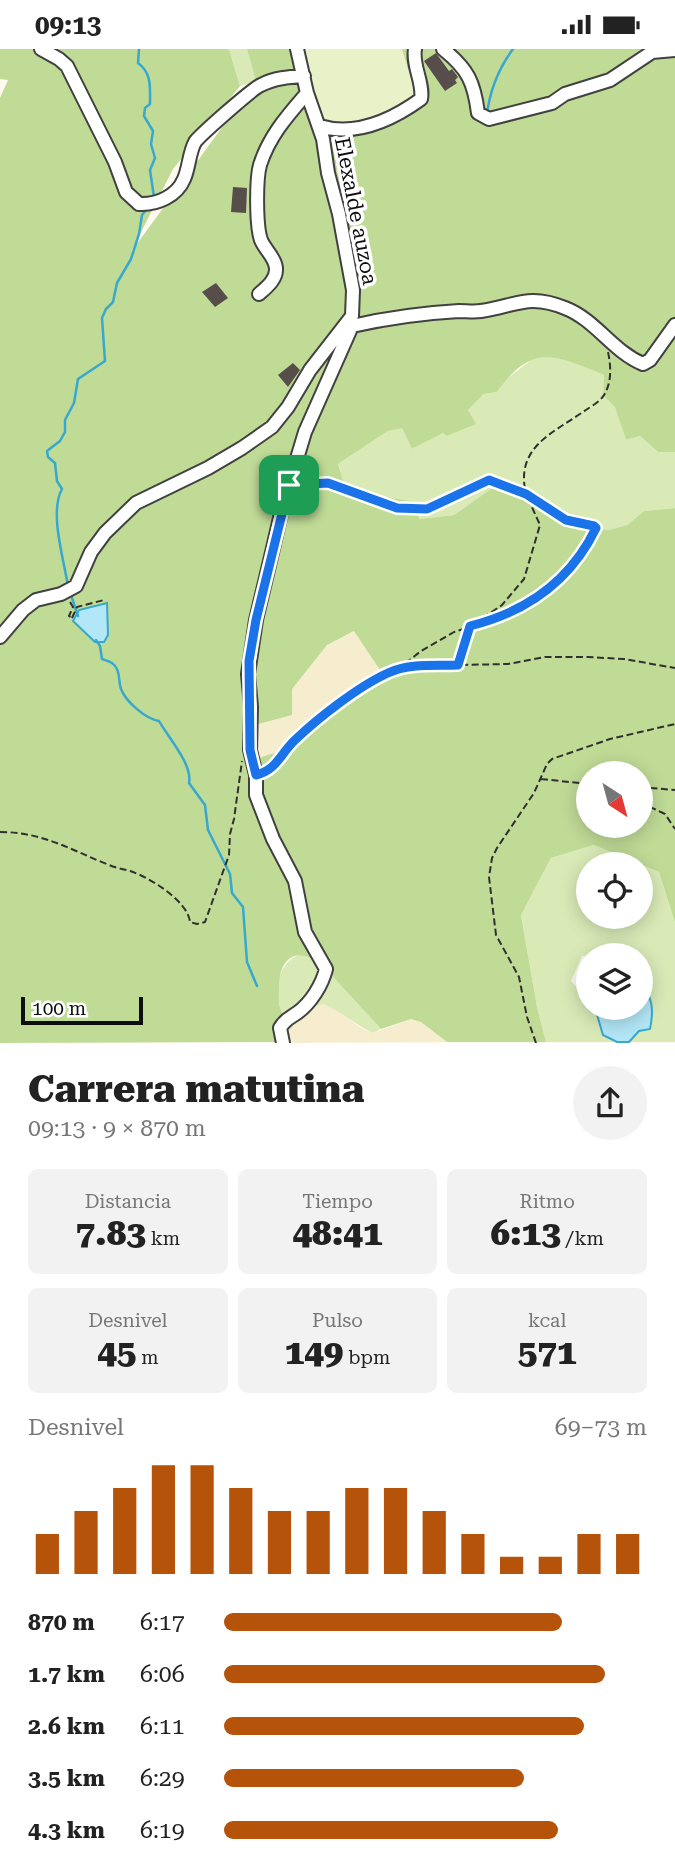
<!DOCTYPE html>
<html lang="es">
<meta charset="utf-8">
<style>
:root{--surface:#fff;--page:#f2f2f2;--text:#222;--muted:#767676;--accent:#b45309}
body{margin:0;font-family:"Roboto Serif",serif;background:var(--page);color:var(--text);height:100vh;display:flex;flex-direction:column;font-size:26px;white-space:nowrap}
*{box-sizing:border-box;margin:0}
p{font-size:23px;color:var(--muted)}
.icon{flex:none;width:38px;height:38px;fill:none;stroke:currentColor;stroke-width:2;stroke-linecap:round;stroke-linejoin:round}
.map{position:relative;height:994px;overflow:hidden}
.details{display:flex;flex-direction:column;background:var(--surface);flex:1}
.details>*{flex:none}
.needle{width:46px;rotate:144deg}
.controls{position:absolute;left:576px;top:712px;display:grid;gap:14px}
.controls a{display:grid;place-items:center;width:77px;height:77px;border-radius:50%;background:var(--surface);box-shadow:0 4px 18px #0003;font-size:35px}
.scale{position:absolute;left:21px;bottom:18px;width:122px;box-sizing:border-box;padding-left:7px;border:4px solid #0e0e0e;border-top:0;font-size:19px;line-height:24px;white-space:nowrap;color:#0e0e0e;-webkit-text-stroke:5px #fff;paint-order:stroke}
.pin{position:absolute;display:grid;place-items:center;width:60px;height:60px;color:#fff;margin:-30px;border-radius:14px;box-shadow:0 4px 10px #0006}
.round{display:grid;place-items:center;flex:none;width:74px;height:74px;border-radius:37px;background:var(--page)}
.summary{display:flex;align-items:center;justify-content:space-between;height:119px;padding:0 28px}
h1{font-size:38px;font-weight:800;line-height:52px}
.figures{display:grid;grid-template-columns:repeat(3,1fr);gap:10px;height:119px;padding:7px 28px}
.figures div{display:grid;align-content:center;border-radius:10px;background:var(--page);text-align:center}
.figures b{font-size:35px;font-weight:800}
.figures small{font-size:19px;font-weight:400}
.figures p{font-size:19px}
.chart{height:196px;padding:14px 28px}
.chart p{display:flex;justify-content:space-between}
.chart svg{width:100%;height:126px;margin-top:7px;stroke:var(--accent);stroke-width:6}
ul{padding:0 28px;list-style:none;font-size:23px}
li{display:grid;grid-template-columns:112px 84px 1fr;align-items:center;height:52px}
li i{height:18px;border-radius:9px;background:var(--accent)}
.status{display:flex;justify-content:space-between;align-items:center;height:49px;padding:0 35px;background:var(--surface);direction:ltr}
.status svg{height:19px;fill:currentColor}
.map>svg:first-child{display:block}
.farmland{fill:#f5edce}
.green{fill:#d9eab7;fill-rule:evenodd}
.forest{fill:#bfdb96;fill-rule:evenodd}
.pitch{fill:#e9f1c9}
.water{fill:#b2e7f7;stroke:#38a8cf;stroke-width:2}
.lines{fill:none;stroke-linecap:round;stroke-linejoin:round}
.stream{stroke:#38a8cf;stroke-width:2.5}
.building{fill:#574d4a}
.minor-casing{stroke:#414141;stroke-width:16}
.path{stroke:#303030;stroke-width:2;stroke-dasharray:7 3.5;stroke-linecap:butt}
.minor{stroke:#fff;stroke-width:12}
.route-casing{stroke:#fff;stroke-width:14}
.route{stroke:#1a73e8;stroke-width:9}
.labels{text-anchor:middle;dominant-baseline:central;stroke-width:7;stroke-linejoin:round;paint-order:stroke}
.street-label{font-size:21px;fill:#0e0e0e;stroke:#fff}
</style>
<div class="status"><b>09:13</b><svg viewBox="0 0 49 12"><path d="M0 12V9h3v3zM5 12V6h3v6zM10 12V3h3v9zM15 12V0h3v12zM26 1h20v11H26zM47 4h2v5h-2z"/></svg></div>
<div class="map">
<svg width="675" height="994" viewBox="0 0 675 994">
<rect width="100%" height="100%" fill="#fffaef"/>
<path class="farmland" d="M355,582l25,39 -89,67 -10,14 -34,10 1,-34 44,-12 -1,-26 36,-44z
M323,955l12,5 26,19 12,5 38,-14 10,3 26,20 -167,1 2,-6 11,-11 21,-19z"/>
<path class="green" d="M229,0h18l9,32 -16,5z
M559,307l45,19 -1,20 12,11 11,34 14,-4 18,16h17v56l-31,3 -17,14 -18,5 -30,-3 -29,-12 -17,-12 -11,-16 -27,-1 -41,29 -36,4 -39,-23 -11,3 -22,-9 -8,-26 50,-33 14,-4 10,22 31,-16 4,3 28,-12 -7,-14 16,-16 13,-2 8,-12 29,-22z
M594,796l65,27 16,51v119h-52c20,-4 22,-32 27,-49 -9,-12 -9,-27 -10,-40l-27,-9 -14,11 -17,1 -11,25 17,20v7l10,2c0,17 4,24 19,32h-71l-9,-35 -16,-92 30,-57zM588,816h52v52h-52z
M303,905l11,4 9,8 58,63 -8,4c-18,-8 -32,-22 -50,-29l-9,3 -21,19c-4,-6 -10,-12 -13,-19 -8,-20 1,-49 23,-53z"/>
<path class="forest" d="M0,0h229l11,37 -67,83 -42,83 125,-171 -9,-32h428v403h-17l-18,-16 -14,4 -11,-33 -12,-12 1,-20c-48,-20 -72,-33 -107,17l-13,2 -16,16 8,14 -29,12 -4,-3 -31,16 -10,-21 -14,3 -50,33 8,26 22,9 11,-3 36,6 4,17 35,-4 41,-29 14,-3 13,4 11,16 17,12 29,12 30,3 18,-5 17,-14 31,-3v415l-16,-51 -65,-27 -43,13 -30,57 16,92 9,35h-99l-26,-20 -10,-3 -30,10 -58,-63c-26,-22 -45,-8 -44,24 0,5 -1,13 1,17 2,7 9,13 13,19l-11,11 -2,5 -280,1v-945l8,-18 -8,-1zM354,582l26,39 -89,67 -10,14 -33,10v-34l44,-12v-26l35,-44zM588,724h52v53h-52z"/>
<path class="pitch" d="M301,0h101l13,43 -3,9c-28,15 -57,34 -90,17l-10,-25z"/>
<path class="water" d="M107,554l1,32 -4,7h-9l-22,-21 6,-11z
M641,922c6,27 15,28 9,58l-11,2 -10,11h-12l-14,-7 -8,-27h45z"/>
<g class="lines">
<path class="stream" d="M139,0l-1,14c14,10 12,25 12,41l-5,4 -1,8 9,15 -2,13 4,14 -5,12 4,27
M487,65c3,-24 12,-46 26,-65
M68,537c-4,-26 -19,-74 -6,-97l-5,-8 -2,-18 -7,-6 -1,-6 13,-10 5,-9v-12l9,-17 4,-24 27,-18 -3,-43 4,-9 7,-7 4,-19 14,-24 8,-25 3,-19 4,-5
M70,543l8,24
M96,591l4,6 2,13c3,1 7,2 10,4 9,6 6,18 9,26 5,13 25,30 38,32 9,16 34,44 30,62l16,22 3,25 22,44 2,19 11,14 4,55 10,24"/>
</g>
<path class="building" d="M436,4l13,18 3,-2 6,8 -3,3 2,3 -12,8 -21,-30z
M233,138l14,1 -1,25 -15,-1z
M216,234l12,15 -13,9 -13,-15z
M293,314l7,7 -12,17 -10,-12z"/>
<g class="lines">
<defs>
<path id="minor" d="M41,0l18,10 8,7 48,96 11,30 13,12c18,1 38,-8 45,-25 5,-11 5,-26 11,-37 4,-6 58,-54 66,-57 13,-7 28,-8 43,-9
M443,0c25,20 31,33 35,64l11,6 63,-16 13,-9 45,-14 42,-28 23,-2
M319,77c37,11 73,-6 102,-27 3,-16 -9,-33 -6,-50
M259,245c8,-7 18,-15 17,-26 -1,-11 -11,-18 -15,-28 -5,-14 -5,-61 -1,-75 9,-29 28,-50 47,-72
M352,271v6c35,-8 72,-13 107,-15 7,0 15,1 22,0 35,-5 47,-18 84,-3 31,12 47,43 78,56l7,-4 25,-35
M0,588l23,-27 13,-10 25,-6 15,-8 15,-34 14,-19 31,-30 72,-35 34,-20 30,-21 16,-20 22,-37 42,-54 1,-26 -14,-76 -11,-41 -5,-34 -16,-46 -10,-44
M283,994l-3,-15c5,-9 10,-10 17,-15 14,-10 25,-28 29,-44l-21,-37 -10,-51 -22,-42 -17,-44v-20l-6,-25 1,-43 -3,-33 8,-54 14,-59 13,-56 22,-73 47,-106"/>
</defs>
<use href="#minor" class="minor-casing"/>
<path class="path" d="M301,436l27,-2 69,25 30,1 62,-29 34,13
M70,553l3,5 -4,9 2,1
M72,569l5,-11 27,-7
M474,575l28,-19 22,-26 16,-54 -13,-29
M458,616l12,-37
M397,621l24,-19 33,-19 56,-18 36,-24 20,-16 11,-13 19,-33 -2,-2 -28,-6 -40,-26c-11,-46 25,-60 57,-82 7,-5 17,-10 21,-17 8,-13 7,-29 4,-43
M268,723l27,-32 54,-43 38,-24 25,-7 96,-2 37,-7h43l36,2 51,9
M541,730l47,5
M640,738l35,3
M640,753l25,12 10,15
M0,783c43,0 71,18 109,33 7,3 14,4 21,6 19,6 58,30 60,51l7,2 8,-2 24,-67 1,-21 4,-15 8,-58
M536,994l-9,-26 -8,-40 -23,-42 -7,-58 3,-19 5,-10 37,-55 13,-29 5,-5 58,-20 65,-15"/>
<use href="#minor" class="minor"/>
</g>
<g class="lines">
<defs>
<path id="route" d="M489,431l37,14 40,26 28,6 2,2c-26,54 -70,84 -126,98l-12,39c-23,1 -49,-2 -70,8 -29,13 -70,45 -93,67 -15,14 -18,30 -39,35l-6,-25 -1,-89 7,-41 33,-135 39,-2 69,25 30,1z"/>
</defs>
<use href="#route" class="route-casing"/>
<use href="#route" class="route"/>
</g>
<g class="labels">
<g class="street-label">
<text transform="translate(356 162) rotate(79)">Elexalde auzoa</text>
</g>
</g>
</svg>
<div class="controls">
<a><svg class="needle" viewBox="-14 -14 28 28"><path d="M0-13l5 13h-10z" fill="#e53935"/><path d="M0 13l5-13h-10z" fill="#767676"/></svg></a>
<a><svg class="icon" aria-label="locate" viewBox="0 0 24 24"><circle cx="12" cy="12" r="6"/><path d="M12 2v4M12 18v4M2 12h4M18 12h4"/></svg></a>
<a><svg class="icon" aria-label="layers" viewBox="0 0 24 24"><path d="M12 4l9 5-9 5-9-5zM3 14l9 5 9-5"/></svg></a>
</div>
<div class="scale">100 m</div>
<div class="pin" style="left:289px;top:436px;background:#1e9e55"><svg class="icon" aria-label="arrive" viewBox="0 0 24 24"><path d="M6 21V4h12l-3 4 3 4H6"/></svg></div>
</div>
<section class="details">
<div class="summary"><div><h1>Carrera matutina</h1><p>09:13 · 9 × 870 m</p></div><a class="round"><svg class="icon" aria-label="share" viewBox="0 0 24 24"><path d="M12 15V3M7 8l5-5 5 5M5 13v7h14v-7"/></svg></a></div>
<div class="figures">
<div><p>Distancia</p><b>7.83<small> km</small></b></div>
<div><p>Tiempo</p><b>48:41</b></div>
<div><p>Ritmo</p><b>6:13<small> /km</small></b></div>
</div>
<div class="figures">
<div><p>Desnivel</p><b>45<small> m</small></b></div>
<div><p>Pulso</p><b>149<small> bpm</small></b></div>
<div><p>kcal</p><b>571</b></div>
</div>
<div class="chart"><p><span>Desnivel</span>69–73 m</p>
<svg viewBox="0 0 160 44" preserveAspectRatio="none"><path d="M5 44V30M15 44V22M25 44V14M35 44V6M45 44V6M55 44V14M65 44V22M75 44V22M85 44V14M95 44V14M105 44V22M115 44V30M125 44V38M135 44V38M145 44V30M155 44V30"/></svg>
</div>
<ul>
<li><b>870 m</b>6:17<i style="width:80%"></i></li>
<li><b>1.7 km</b>6:06<i style="width:90%"></i></li>
<li><b>2.6 km</b>6:11<i style="width:85%"></i></li>
<li><b>3.5 km</b>6:29<i style="width:71%"></i></li>
<li><b>4.3 km</b>6:19<i style="width:79%"></i></li>
</ul>
</section>
